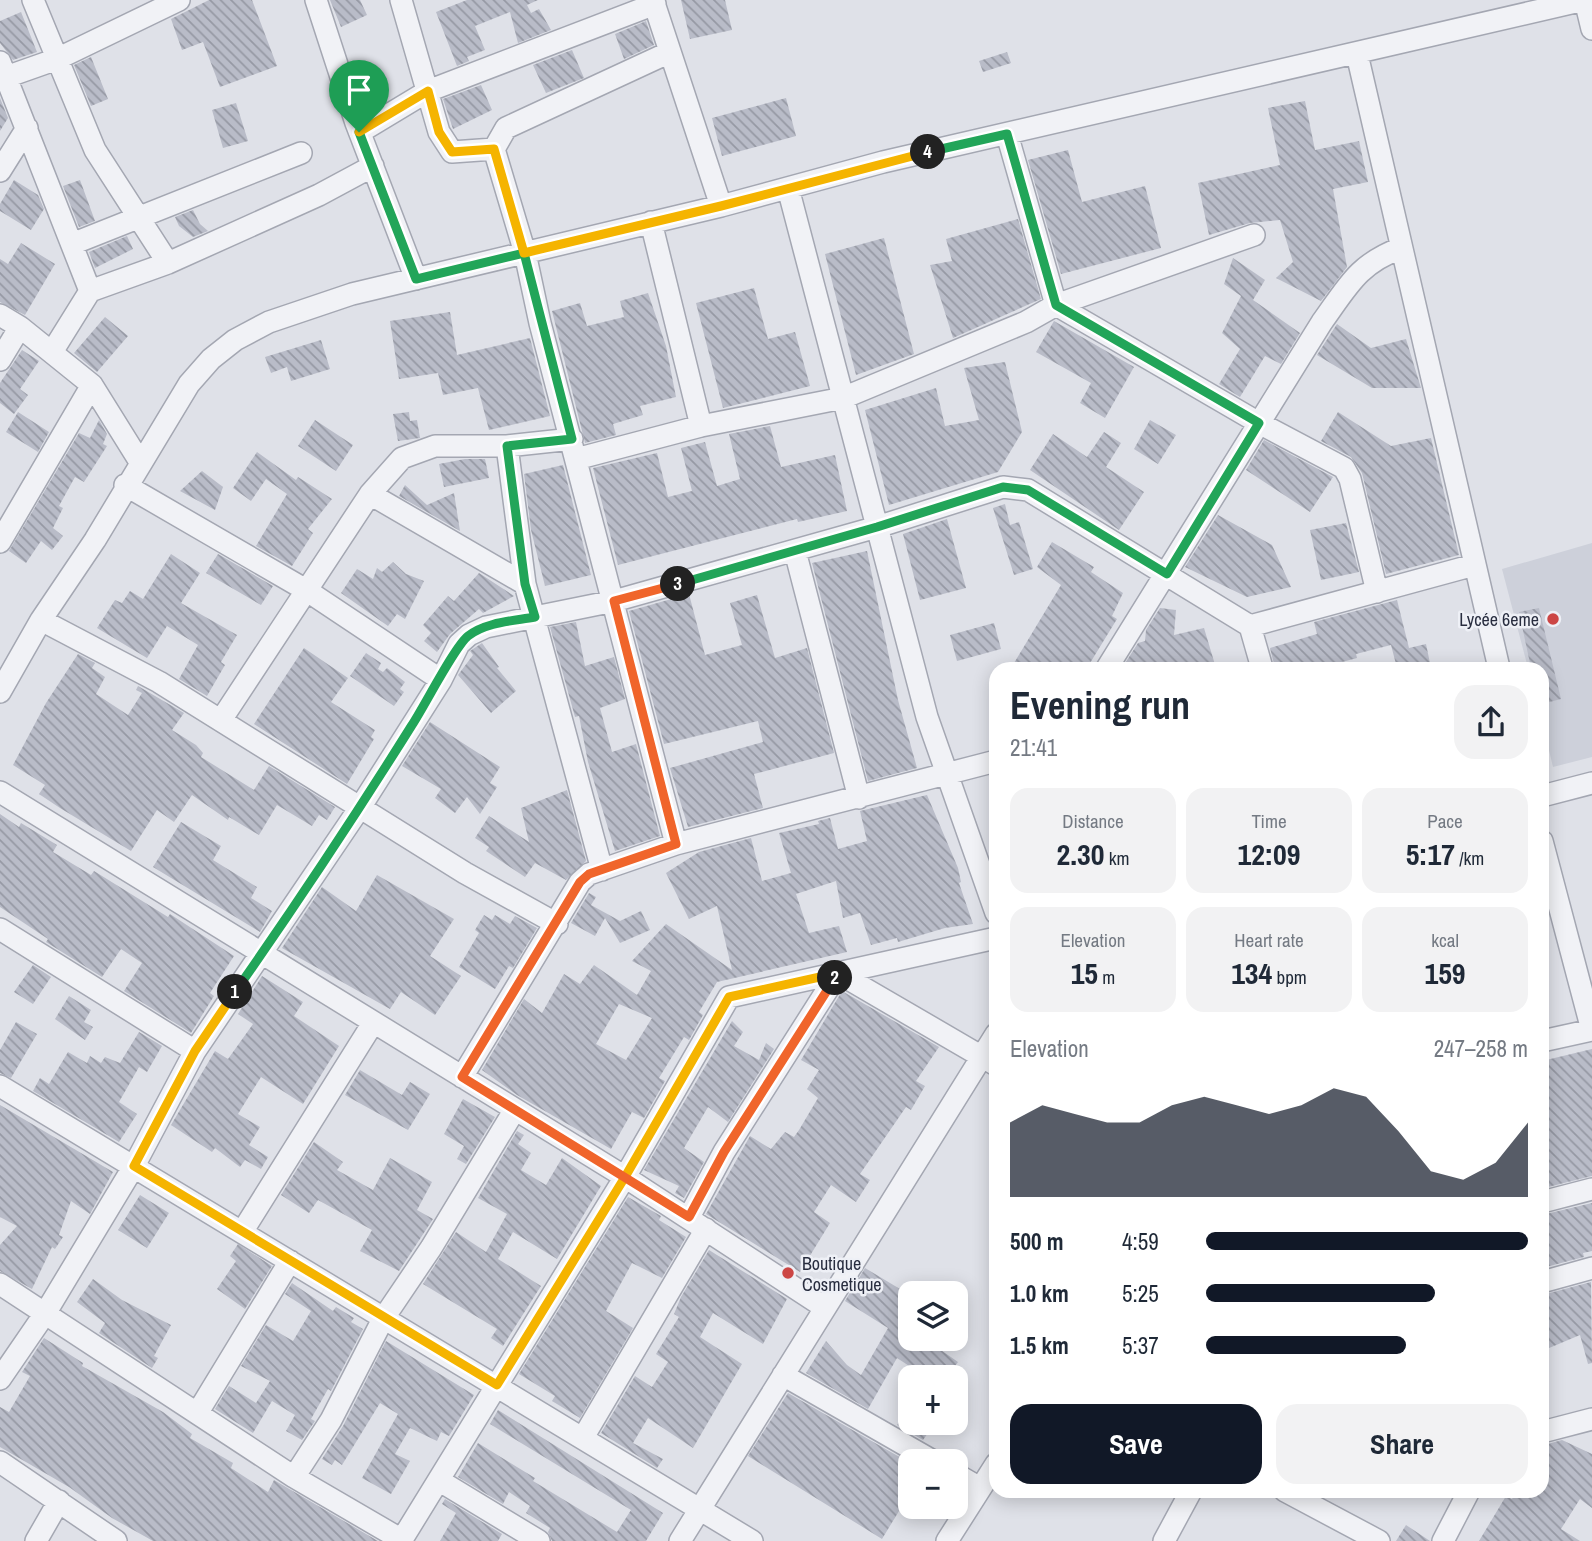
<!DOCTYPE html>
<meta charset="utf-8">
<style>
:root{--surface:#fff;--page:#f2f2f3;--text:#1f2937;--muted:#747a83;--accent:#111827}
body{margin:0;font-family:"Archivo Narrow",sans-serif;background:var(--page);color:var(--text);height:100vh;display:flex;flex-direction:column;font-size:26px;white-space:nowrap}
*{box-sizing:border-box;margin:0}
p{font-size:23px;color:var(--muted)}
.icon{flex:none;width:38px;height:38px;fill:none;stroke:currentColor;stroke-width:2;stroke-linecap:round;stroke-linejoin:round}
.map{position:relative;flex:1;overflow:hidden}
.side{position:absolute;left:989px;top:662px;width:560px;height:836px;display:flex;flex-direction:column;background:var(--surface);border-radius:21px;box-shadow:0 4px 18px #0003}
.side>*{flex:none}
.controls{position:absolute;left:898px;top:1281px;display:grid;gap:14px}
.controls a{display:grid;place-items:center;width:70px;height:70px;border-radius:14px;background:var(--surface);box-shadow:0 4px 18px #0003;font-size:35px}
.pin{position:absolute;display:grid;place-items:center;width:60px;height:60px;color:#fff;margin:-72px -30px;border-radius:50% 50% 50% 0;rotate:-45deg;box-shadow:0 0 7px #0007}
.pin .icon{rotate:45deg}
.km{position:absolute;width:35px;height:35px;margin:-18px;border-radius:50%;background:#222;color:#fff;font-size:19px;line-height:35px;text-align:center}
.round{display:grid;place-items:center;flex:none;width:74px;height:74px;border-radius:21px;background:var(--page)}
.headline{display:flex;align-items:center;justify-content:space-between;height:119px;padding:0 21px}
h1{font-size:38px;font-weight:700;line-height:52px}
.metrics{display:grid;grid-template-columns:repeat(3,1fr);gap:10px;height:119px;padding:7px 21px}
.metrics div{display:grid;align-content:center;border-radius:18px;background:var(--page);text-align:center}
.metrics b{font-size:30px;font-weight:700}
.metrics small{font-size:19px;font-weight:400}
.metrics p{font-size:19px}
.chart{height:196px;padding:14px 21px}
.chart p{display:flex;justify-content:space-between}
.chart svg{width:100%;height:126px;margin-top:7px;fill:var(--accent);opacity:.7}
.cta{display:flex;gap:14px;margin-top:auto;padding:14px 21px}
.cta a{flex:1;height:80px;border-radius:21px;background:var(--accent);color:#fff;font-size:28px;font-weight:700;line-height:80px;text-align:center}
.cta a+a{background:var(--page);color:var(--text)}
ul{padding:0 21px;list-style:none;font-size:23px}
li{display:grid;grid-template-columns:112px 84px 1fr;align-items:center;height:52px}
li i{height:18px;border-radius:9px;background:var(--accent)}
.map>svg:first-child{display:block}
.built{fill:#cdd0da}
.building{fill:url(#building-back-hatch);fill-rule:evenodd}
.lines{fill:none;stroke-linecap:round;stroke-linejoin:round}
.minor-casing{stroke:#a4a7b2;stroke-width:24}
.minor{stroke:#f1f2f6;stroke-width:21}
.split-1-casing{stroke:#fff;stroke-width:14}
.split-2-casing{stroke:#fff;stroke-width:14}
.split-3-casing{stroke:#fff;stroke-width:14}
.split-4-casing{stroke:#fff;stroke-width:14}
.split-5-casing{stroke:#fff;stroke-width:14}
.split-1{stroke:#22a559;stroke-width:9}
.split-2{stroke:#f5b400;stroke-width:9}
.split-3{stroke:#f0652b;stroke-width:9}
.split-4{stroke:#22a559;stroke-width:9}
.split-5{stroke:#f5b400;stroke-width:9}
.poi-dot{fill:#cc4645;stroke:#eef0f6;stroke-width:2.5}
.labels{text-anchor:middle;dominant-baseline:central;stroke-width:5;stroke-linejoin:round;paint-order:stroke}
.poi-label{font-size:18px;fill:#282d3f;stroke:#eef0f6;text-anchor:end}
</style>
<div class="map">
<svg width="1592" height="1541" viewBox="0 0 1592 1541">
<defs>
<pattern id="building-back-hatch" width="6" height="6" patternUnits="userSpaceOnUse" patternTransform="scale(1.75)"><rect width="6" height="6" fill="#b9bcc8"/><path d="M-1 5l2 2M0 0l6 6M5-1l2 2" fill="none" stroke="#9699a4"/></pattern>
</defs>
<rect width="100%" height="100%" fill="#dfe1e8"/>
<path class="built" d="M1592,543v214l-39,10 -11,-46v-53h-14l-26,-99z"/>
<path class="building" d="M209,0h43l25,66 -57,21 -17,-45 -21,8 -11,-31z
M330,0h30l7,15 -26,12z
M467,0h71l-11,5 4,8 8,-4 12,21 -33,13 -8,-31 -35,14 10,24 -18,7 2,4 -12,5 -21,-54z
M681,0h44l7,30 -42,9z
M21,12l16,40 -24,8 -13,-17v-22z
M646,21l8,24 -30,14 -9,-25z
M572,50l12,28 -38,15 -13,-28z
M1007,52l4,11 -28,9 -4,-11z
M91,57l17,42 -17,7 -17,-41z
M481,85l11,25 -39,19 -10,-30z
M0,98l8,20 -8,13z
M786,98l10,38 -74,20 -10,-38z
M1305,101l10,49 44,-9 9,41 -35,7 14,78 -26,34 -45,-23 17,-16 -13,-42 -30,3 -41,12 -11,-52 82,-18 -12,-57z
M236,103l12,38 -25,7 -11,-38z
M1068,150l14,52 63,-16 16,62 -100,26 -33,-114z
M14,180l24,15 6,14 -13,21 -31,-19v-7z
M80,180l15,41 -16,6 -16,-41z
M193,210l7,14 8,7 -15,6 -14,-11 -4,-9z
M1018,219l23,80 -88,39 -23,-73 22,-4 -6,-22z
M127,236l6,13 -38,19 -6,-16z
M884,238l30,116 -58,21 -31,-121z
M21,243l34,21 -30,51 -25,-13v-43l8,5z
M1233,258l32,22 -12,20 47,33 -19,31 -16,-8 -25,41 -21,-13 21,-35 -18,-16 19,-37 -17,-12z
M754,288l14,51 27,-7 15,54 -87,22 -27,-105z
M648,293l18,53 10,51 -36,9 3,9 -30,9 3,11 -31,8 -33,-132 28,-8 7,23 37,-9 -4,-16z
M450,312l7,43 73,-17 20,78 -61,14 -11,-42 -35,7 -5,-22 -39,6 -9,-58z
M105,317l23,19 -31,36 -23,-19z
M1054,321l80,46 -29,51 -25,-15 11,-20 -55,-31z
M1337,324l34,24 35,-9 15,49h-49l-55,-33z
M321,340l9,29 -39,12 -4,-14 -16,6 -6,-16z
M22,350l17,11 -19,28 8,6 -14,19 -14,-11v-20z
M1005,362l17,70 -24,40 -109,33 -24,-95 71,-22 9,38 34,-6 -15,-52z
M18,412l31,20 -11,20 -32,-20z
M409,412l1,9 7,-1 3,18 -22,3 -5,-27z
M1338,412l53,34 40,-8 28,117 -73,19 -24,-101 -11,-16 -30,-16z
M99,420l8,14 -4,10 4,2 -23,36 -9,-5 -16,29 4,2 -10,20 10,8 -11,14 -11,-9 -15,22 -17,-12 70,-118 11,5z
M315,420l38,25 -17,26 -38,-25z
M1150,420l26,15 -18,29 -24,-15z
M770,426l11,41 54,-12 12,56 -49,11 -1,-3 -179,46 -25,-97 64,-15 11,44 24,-6 -11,-43 24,-6 12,44 23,-7 -11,-45z
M1104,432l17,11 -15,24 38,25 -25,38 -89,-60 23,-36 34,23z
M1264,440l69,37 -23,35 -64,-42z
M257,452l39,28 2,-3 34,22 -24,30 5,4 -21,33 -36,-20 31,-52 -21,-15 -15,22 -18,-13z
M465,459h20l4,19 -45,9 -5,-23z
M563,465l28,110 -46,11 -14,-56 -7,-56z
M202,471l21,16 -8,23 -35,-19z
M405,485l22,20 27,-12 6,38 -61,-35z
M1005,504l5,21 9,-3 14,47 -19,6 -21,-67z
M1218,515l54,30 19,42 -44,10 -62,-30z
M947,519l19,69 -46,12 -17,-66z
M1346,523l13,49 -38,8 -11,-50z
M1052,542l42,25 -3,5 32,21 -11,23 5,3 -30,49h-76l50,-83 -24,-18z
M867,551l31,149 19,68 -49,13 -56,-218z
M171,554l29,19 -19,30 56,32 -16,27 4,3 -18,31 -28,-17 19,-34 -31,-19 -20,32 -50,-30 18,-28 7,3 8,-12 13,8z
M218,554l55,32 -12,19 -55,-32z
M393,562l13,12 18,7 -19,38 -8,-5 -9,12 -47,-33 16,-24 16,10 4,-11 5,4z
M479,573l35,23 -31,17 -4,-4 -29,25 -13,18 -13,-11 7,-8 -8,-8 25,-29 6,5z
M689,594l16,61 37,-10 -12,-42 27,-8 18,63 32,-10 27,105 -80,21 9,34 -75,19 -18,-59 93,-26 -5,-21 -94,23 -35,-133z
M1397,600l12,48 17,-4 5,24h-34l-6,-23 -35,9 1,4 -37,10h-45l-5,-20 47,-14 -3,-12z
M1160,608l16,2 -2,25 30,-7 12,40h-94l16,-25 7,-2 1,-11z
M1539,608l22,91 -19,5v-36h-11l-12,-56z
M576,622l9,44 29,-9 11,42 -25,9 12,44 24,-8 24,92 -45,15 -27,-89 -9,-46 -4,1 -25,-90z
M994,623l7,26 -44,12 -7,-26z
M482,643l17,24 -2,1 19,23 -25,22 -33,-38 15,-20 -3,-4z
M304,648l44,30 -17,24 44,28 -4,7 3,2 -27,45 -93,-60z
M366,653l15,10 -3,6 5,3 4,-4 18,14 -5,7 4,3 -10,14 -44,-30z
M78,654l17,9 -3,5 13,9 -9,17 32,21 14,-22 -6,-3 2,-4 46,27 -12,17 24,15 7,8 -2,4 53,33 15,-24 66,41 -8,13 -8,-5 -7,11 -35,-21 -18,30 -30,-18 -1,3 -36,-25 -18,27 -17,-12 -26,41 -71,-43 -21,-14 6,-9 -32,-20 33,-62z
M430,722l70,45 -10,16 7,4 -17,27 -13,-17 -12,16 -20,-15 6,-9 -39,-23z
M567,790l19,71 -20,19 -31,-17 -10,14 -39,-26 3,-4 -14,-9 14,-22 40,26 -8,-34z
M927,795l31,73 3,14 -2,1 14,41 -28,4 -47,14 -1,-4 -26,7 -11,-32 -17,5 -7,-37 -40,13 13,39 30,-7 8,26 -130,30 -18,30 4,3 -14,25 -5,-3 -25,41 6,3 -21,37 -12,-6 -21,37 -94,-54 -35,-25 42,-71 18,14 22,-39 16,10 14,-19 43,30 14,-24 -19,-10 34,-37 66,46 -15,-64 -28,13 -23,-46 33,-21 52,-14 11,43 29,-8 -12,-40 40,-9 -1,-3 12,-3 8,31 29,-8 -7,-30zM619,1004l33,14 -26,42 -30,-16z
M0,814l19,13 2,-4 36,22 -4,7 38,23 3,-4 74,46 2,-3 64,42 -24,37 4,3 -23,37 -67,-42 18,-28 -21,-14 -19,28 -56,-35 2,-3 -48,-32z
M181,822l40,24 -8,14 44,27 -6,11 21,13 -12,21 -107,-65z
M377,875l77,44 -24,37 31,20 -26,39 -34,-23 -11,17 -108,-61 40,-61 34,24z
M589,893l7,4 -5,8 29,16 21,-10 9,19 -30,13 -15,-25 -10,18 -24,-13z
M484,915l8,5 3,-5 15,9 5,-8 22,12 -24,40 -4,-2 -14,23 -36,-22 20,-34 -4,-3z
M33,965l18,12 -18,27 -19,-12z
M262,976l41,26 -9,14 45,30 -36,58 -42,-27 -23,37 22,13 -11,18 19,12 -7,12 -16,-9 -5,7 -25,-19 -3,4 -41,-27 44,-74 13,8 25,-35 -15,-10z
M842,991l97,56 -23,34 9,5 -14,24 -5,-3 -46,67 10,6 -14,22 -25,-17 -17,27 16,11 -30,49 -94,-58 44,-78 21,13 14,-17 9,5 5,-7 19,-32 -11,-9 12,-19 -18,-10z
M69,996l22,14 -7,12 9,5 -8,13 -30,-21z
M732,1021l11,11 -9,14 25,14 7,-17 8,6 -46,73 -20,-15 -24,41 20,14 -20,36 -9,-5 4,-7 -35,-16z
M16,1022l21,12 -26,44 -11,-5v-23z
M139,1032l23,14 -15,26 -8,-5 -20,35 18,12 -18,28 -86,-51 7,-13 9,6 19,-32 19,11 3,-7 11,7 4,-6 15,6z
M1592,1049v127l-44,11 -6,-22v-104z
M360,1070l42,25 8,-13 20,12 -22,36 -63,-35z
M463,1099l32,18 -29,47 -9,-5 7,-13 -20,-12z
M0,1105l113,67 -23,42 -19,-13 -12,34 4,2 -8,12 -3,-2 -20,42 -32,-18v-26l17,-19 -17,-9z
M517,1131l7,4 -6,9 13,9 -10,17 25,15 16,-27 39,28 -44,73 -44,-27 -15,27 43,27 -38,60 -12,-8 6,-9 -74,-45 33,-52 30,20 21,-38 -29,-16z
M314,1142l29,20 -6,8 36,20 17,-32 42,24 -15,28 16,9 -34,52 -39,-20 12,-21 -54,-30 -9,13 -28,-18z
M140,1195l29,18 -22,35 -29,-18z
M628,1197l33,19 -2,4 27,17 -24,41 -30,-15 -26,48 27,17 -53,90 -28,-17 3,-5 -36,-22z
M1592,1203v48l-9,2 1,4 -42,11v-53z
M238,1244l34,22 -27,43 -28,-20 19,-28 -6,-5z
M709,1250l78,49 -24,45 -50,-31 -13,24 42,27 -49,84 -45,-30 -15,25 30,16 -6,9 -56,-35 34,-57 17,11 16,-25 -12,-8 23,-37 -5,-3 7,-17z
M865,1268l45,27v44h15l33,23 -11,15h-21l-29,-19 -29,51 -62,-36 20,-32 21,24 14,10 27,-47 -43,-27z
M93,1279l29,21 49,25 -17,31 4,2 -6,10 -53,-35 6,-10 -28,-21z
M1591,1282l1,81 -4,1 -8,-29 -38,16v-56z
M292,1283l41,28 3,-4 18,11 -3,4 12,7 -32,62 -3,-2 -17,30 4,2 -13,19 -16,-9 9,-16 -23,-14 -19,32 -38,-24 14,-23 27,17 14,-22 -29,-15 25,-41 27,16 18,-30 -26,-17z
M44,1338l39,25 -1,3 81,46 29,22 -2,4 43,25 -2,5 37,24 6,-12 104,61h-225l-41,-23 -43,-31 -69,-40v-40l9,5 21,-36 -8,-4z
M386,1341l88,54 -25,41 -8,-4 -4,9 -27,-13 -15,26 15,7 -19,33 -29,-16 36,-64 -18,-11 -38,62 -7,-5 -3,5 -10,-6 21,-33z
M788,1393l122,70v30l-28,46 -134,-83z
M910,1407v16h25l-12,17 -26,-15z
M498,1410l165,103 -17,28h-94l-4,-9 2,-4 -24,-15 4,-7 -21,-14 -6,12 -45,-27 20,-34 57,35 -2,3 84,51 14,-22 -141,-86z
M1562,1440l30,14v54l-12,-9 -19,30 19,12h-101l27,-45 6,3 5,-8h25v-43l2,-3z
M445,1499l57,35 -4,7h-58l16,-28 -14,-9z
M1406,1525l24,16h-34z"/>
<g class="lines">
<defs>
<path id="minor" d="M33,0l62,150 73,113
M316,0l40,123 60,156
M401,0l38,132 13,20 42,-3
M653,0l68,206
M1585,0l7,29
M670,52l-164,76 -12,21 31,104 15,70 136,521
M1357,54l142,614
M0,62l90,229
M6,77l51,-18 122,-59
M360,132l68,-41 227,-87
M1007,134l49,171 203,118 85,45 6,11 27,113
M0,171l27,-43
M788,188l139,529 69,196
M651,222l50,204
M72,244l229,-91
M0,315l20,12 72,58 48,77
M52,352l38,-61 78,-28 151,-68 54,-29
M0,360l20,-33
M507,446l18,138
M576,459l125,-33 142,-28 183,-76 30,-17 198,-70
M125,485l181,105 135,90
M370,494l155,90 77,286
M0,542l92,-157
M795,551l64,247
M41,620l118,62 306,191 92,51
M1250,626l224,-61
M1107,668l215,-346c26,-36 36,-58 79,-74
M0,692l41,-72 54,-80 94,-156 22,-25 24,-19 34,-18 83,-28 369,-88 162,-44 701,-162
M221,720l149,-226 32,-36 33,-12h72l65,-7
M0,792l625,385 199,130
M1542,796l50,-13
M1542,841l50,189
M0,929l195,122
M1542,1041l50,-11
M462,1077l118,-195 9,-8 87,-30 320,-83
M0,1086c251,151 502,302 752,455
M1542,1202l50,-13
M689,1217l35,-65 114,-179 158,92
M242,1232l131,-209
M1542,1282l50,-14
M0,1284l294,193 108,63
M783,1375l150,86
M0,1379l46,-67 88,-146 61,-115 166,-245 80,-126 18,-36 10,-9 17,-8 128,-26 263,-74 126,-40 25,3 222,136 12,42
M198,1412l92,-151
M1542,1432l50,-13
M584,1436l122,-207
M0,1462l116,79
M956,1474l24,14
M294,1477l37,-57 52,-101 48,-71 83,-137
M440,1481l99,60
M1285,1491l94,50
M36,1541l23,-40
M401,1541l224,-364 104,-180 267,-59
M680,1541l316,-507
M947,1541l49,-77
M1164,1541l27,-50
M1443,1541l26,-50"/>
</defs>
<use href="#minor" class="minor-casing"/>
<use href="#minor" class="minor"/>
</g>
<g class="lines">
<defs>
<path id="split-1" d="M235,992c61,-87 120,-176 177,-267 12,-18 43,-79 56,-89 18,-14 45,-15 67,-19l-10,-33 -18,-138 65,-7 -48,-186 -108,26 -57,-147"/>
<path id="split-2" d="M235,992l-40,59 -61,115 363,219 128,-208 104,-180 109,-24 -3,5"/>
<path id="split-3" d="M678,584l-64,17 62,243 -87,30 -9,8 -118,195 227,140 35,-65 111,-174"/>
<path id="split-4" d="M678,584l199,-57 126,-40 25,3 139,84 92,-151 -203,-118 -49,-171 -79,18"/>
<path id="split-5" d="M359,132l69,-41 11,41 13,20 42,-3 30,104 197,-47 207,-54"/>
</defs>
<use href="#split-1" class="split-1-casing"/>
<use href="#split-2" class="split-2-casing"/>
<use href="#split-3" class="split-3-casing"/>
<use href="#split-4" class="split-4-casing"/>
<use href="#split-5" class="split-5-casing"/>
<use href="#split-1" class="split-1"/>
<use href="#split-2" class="split-2"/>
<use href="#split-3" class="split-3"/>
<use href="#split-4" class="split-4"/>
<use href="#split-5" class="split-5"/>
</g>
<g class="poi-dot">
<circle cx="1553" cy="619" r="7"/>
<circle cx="788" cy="1273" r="7"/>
</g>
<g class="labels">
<g class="poi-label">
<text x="1539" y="619">Lycée 6eme</text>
<text x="802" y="1263" text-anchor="start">Boutique<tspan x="802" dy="21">Cosmetique</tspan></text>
</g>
</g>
</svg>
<div class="controls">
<a><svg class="icon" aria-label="layers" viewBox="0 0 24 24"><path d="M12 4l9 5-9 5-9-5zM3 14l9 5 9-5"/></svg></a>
<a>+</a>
<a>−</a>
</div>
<div class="pin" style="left:359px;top:132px;background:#1e9e55"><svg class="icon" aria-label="arrive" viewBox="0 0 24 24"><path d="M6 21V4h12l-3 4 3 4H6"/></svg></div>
<b class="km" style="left:235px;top:992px">1</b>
<b class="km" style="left:835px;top:978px">2</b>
<b class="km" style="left:678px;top:584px">3</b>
<b class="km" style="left:928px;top:152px">4</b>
<section class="side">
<div class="headline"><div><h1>Evening run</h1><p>21:41</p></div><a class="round"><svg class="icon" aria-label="share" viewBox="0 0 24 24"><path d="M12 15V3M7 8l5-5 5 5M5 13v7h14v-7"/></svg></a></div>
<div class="metrics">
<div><p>Distance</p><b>2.30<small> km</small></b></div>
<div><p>Time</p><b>12:09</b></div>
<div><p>Pace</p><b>5:17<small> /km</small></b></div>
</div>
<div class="metrics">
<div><p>Elevation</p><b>15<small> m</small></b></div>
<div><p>Heart rate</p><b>134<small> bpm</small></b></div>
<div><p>kcal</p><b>159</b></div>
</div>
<div class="chart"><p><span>Elevation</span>247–258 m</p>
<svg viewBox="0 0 160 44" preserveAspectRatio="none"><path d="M0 44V18L10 12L20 15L30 18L40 18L50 12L60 9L70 12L80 15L90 12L100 6L110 9L120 21L130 35L140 38L150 32L160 18V44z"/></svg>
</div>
<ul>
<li><b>500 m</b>4:59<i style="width:100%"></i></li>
<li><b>1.0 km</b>5:25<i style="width:71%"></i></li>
<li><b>1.5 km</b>5:37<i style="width:62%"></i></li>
</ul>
<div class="cta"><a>Save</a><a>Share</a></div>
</section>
</div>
